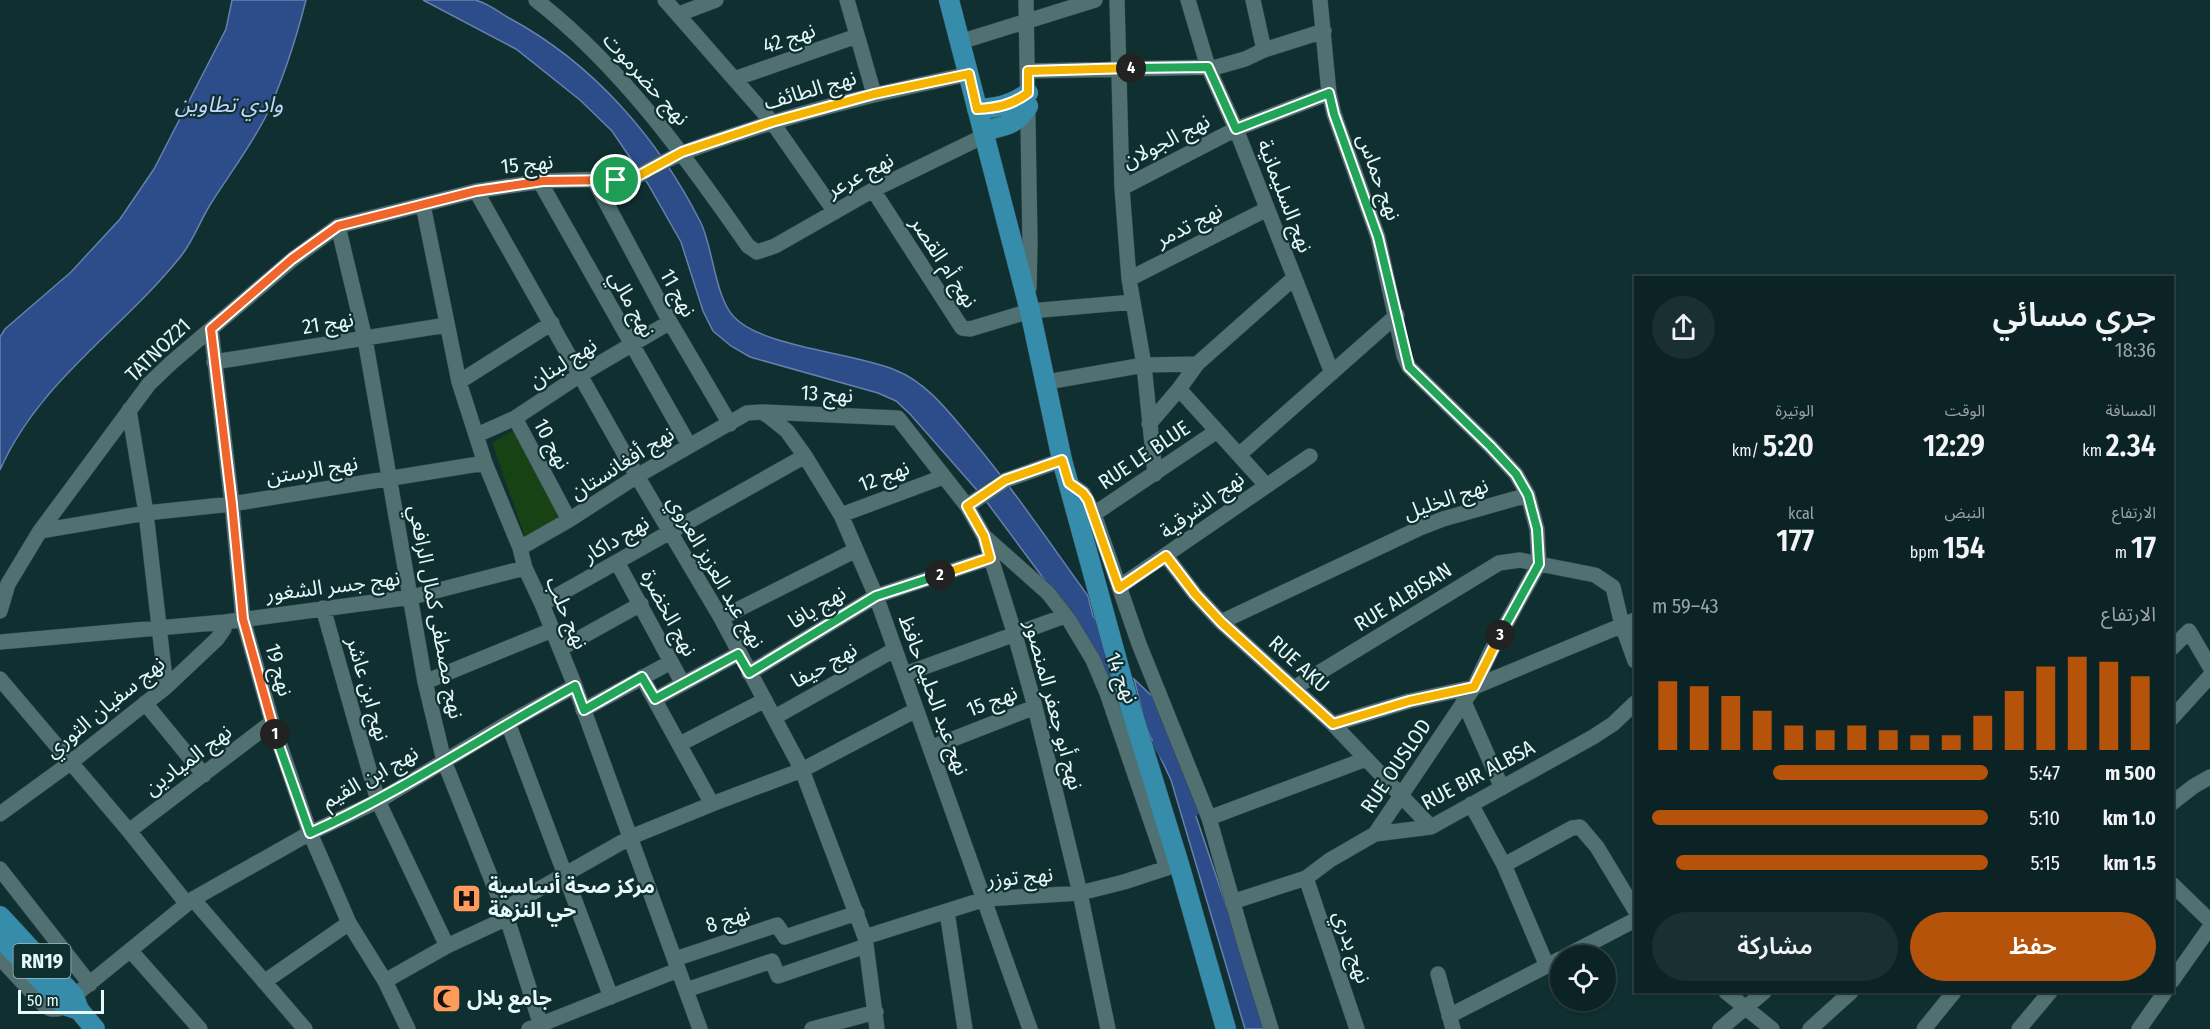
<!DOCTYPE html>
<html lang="ar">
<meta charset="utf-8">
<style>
:root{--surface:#0c2325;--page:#1a2f32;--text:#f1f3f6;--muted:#9aa4a7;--line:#2c4042;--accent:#b45309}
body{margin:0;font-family:"Fira Sans Condensed","Noto Sans Arabic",sans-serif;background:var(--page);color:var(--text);direction:rtl;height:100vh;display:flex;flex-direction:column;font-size:22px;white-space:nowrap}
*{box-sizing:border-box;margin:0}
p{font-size:20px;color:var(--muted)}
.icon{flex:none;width:33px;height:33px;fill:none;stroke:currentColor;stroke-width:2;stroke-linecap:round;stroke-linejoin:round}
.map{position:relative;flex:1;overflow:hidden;direction:ltr}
.side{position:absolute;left:1634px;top:276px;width:540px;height:717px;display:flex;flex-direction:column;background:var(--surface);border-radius:0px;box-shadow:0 2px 4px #0004,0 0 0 2px var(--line);direction:rtl}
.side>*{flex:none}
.fabs{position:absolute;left:1550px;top:945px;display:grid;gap:12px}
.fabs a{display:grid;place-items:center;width:66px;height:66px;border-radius:50%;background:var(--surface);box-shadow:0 2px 4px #0004,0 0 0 2px var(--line);font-size:30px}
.scale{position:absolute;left:18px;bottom:15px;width:86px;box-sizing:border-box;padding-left:6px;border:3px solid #e7f8f9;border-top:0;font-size:16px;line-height:21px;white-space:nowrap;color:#e7f8f9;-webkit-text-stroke:4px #102f31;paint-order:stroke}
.pin{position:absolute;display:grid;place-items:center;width:51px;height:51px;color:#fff;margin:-26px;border:3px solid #fff;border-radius:50%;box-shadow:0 2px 6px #0007}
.km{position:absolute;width:30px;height:30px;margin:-15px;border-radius:50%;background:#222;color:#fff;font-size:16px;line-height:30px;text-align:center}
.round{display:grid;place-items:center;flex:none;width:63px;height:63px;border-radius:32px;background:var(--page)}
.headline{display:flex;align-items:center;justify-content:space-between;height:102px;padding:0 18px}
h1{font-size:33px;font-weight:600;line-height:45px}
.stats{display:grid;grid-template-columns:repeat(3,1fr);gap:9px;height:102px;padding:6px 18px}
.stats div{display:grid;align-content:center}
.stats b{font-size:30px;font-weight:600}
.stats small{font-size:16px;font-weight:400}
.stats p{font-size:16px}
.chart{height:168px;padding:12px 18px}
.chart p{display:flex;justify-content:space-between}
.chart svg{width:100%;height:108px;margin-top:6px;stroke:var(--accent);stroke-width:6}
.button{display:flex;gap:12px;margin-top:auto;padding:12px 18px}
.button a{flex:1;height:69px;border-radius:36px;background:var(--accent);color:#fff;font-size:24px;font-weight:600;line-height:69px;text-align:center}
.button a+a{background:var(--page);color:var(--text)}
ul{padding:0 18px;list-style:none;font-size:20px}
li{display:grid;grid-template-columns:96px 72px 1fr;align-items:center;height:45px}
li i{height:15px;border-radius:8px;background:var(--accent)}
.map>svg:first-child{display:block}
.green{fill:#174214}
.water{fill:#2d4c8a;stroke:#6580ab;stroke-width:1.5}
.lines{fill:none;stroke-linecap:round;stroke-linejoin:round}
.river{stroke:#2d4c8a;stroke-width:21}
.minor-casing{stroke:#33484a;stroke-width:16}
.major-casing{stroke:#33484a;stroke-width:21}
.minor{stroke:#517072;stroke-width:15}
.major{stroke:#368cab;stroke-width:20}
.split-1-casing{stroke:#fff;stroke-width:12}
.split-2-casing{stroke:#fff;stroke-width:12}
.split-3-casing{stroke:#fff;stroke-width:12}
.split-4-casing{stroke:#fff;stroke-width:12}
.split-5-casing{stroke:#fff;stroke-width:12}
.split-1{stroke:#f0652b;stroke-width:8}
.split-2{stroke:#22a559;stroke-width:8}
.split-3{stroke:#f5b400;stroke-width:8}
.split-4{stroke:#22a559;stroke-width:8}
.split-5{stroke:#f5b400;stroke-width:8}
.labels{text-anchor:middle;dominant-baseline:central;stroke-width:4.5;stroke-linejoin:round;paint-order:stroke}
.shield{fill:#102f31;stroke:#a6bcbd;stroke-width:1.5}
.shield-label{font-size:20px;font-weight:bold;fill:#e7f8f9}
.street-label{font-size:21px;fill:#e7f8f9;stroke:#102f31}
.poi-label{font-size:21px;font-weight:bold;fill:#e7f8f9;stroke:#102f31;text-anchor:start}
.water-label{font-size:22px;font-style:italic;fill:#c4d8fd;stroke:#102f31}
</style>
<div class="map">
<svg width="2210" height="1029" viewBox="0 0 2210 1029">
<rect width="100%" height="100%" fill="#102f31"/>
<path class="green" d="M516,429l49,89 -39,21 -34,-96z"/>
<path class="water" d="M232,0h74c-10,39 -23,80 -40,116 -15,30 -38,60 -56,89 -10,16 -17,36 -29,51 -58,73 -143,126 -181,214v-133l5,-8 66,-57 49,-53 34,-50 72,-140z
M423,0c15,0 38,0 52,0 11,2 24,12 34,18 84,45 149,120 192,205 12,25 14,74 33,94 28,30 121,36 161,53 31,12 53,41 74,66 43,51 80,106 119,160l5,20 9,13 16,70 -51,-89 -84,-113 -73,-83 -14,-13 -18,-8 -128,-36 -19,-11 -18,-15 -10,-20 -22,-69 -33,-58 -36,-53 -32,-31 -64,-51z
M1134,679l23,22 111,328h-23l-74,-249 -25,-53z"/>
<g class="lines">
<path class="river" d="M1163,743l17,24 11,40"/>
<defs>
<path id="minor" d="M536,0c86,67 150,157 212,246l9,6 18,-6 98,-56 111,-54
M665,0l107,122 63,90
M847,0l27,94
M1026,0l4,243 -1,45
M1117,0l5,188 7,91 15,86 11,109
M1188,0l20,67 28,62 96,244
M1253,0l11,50
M1320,0l9,93 5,21 44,123 26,119 5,11 81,79 26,28 12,21 9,34 2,35 56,11 18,12 9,38 13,36
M679,14l37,-14
M960,42l135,-42
M1028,71l189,-4 28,-8 19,-9 60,-19
M734,79l123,-43
M594,180l76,142 60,102
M540,182l149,263
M1122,188l114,-59 93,-36
M873,190l89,138 8,1 60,-18 103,-9
M476,191l161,285 84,142 81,152 63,167 12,92
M423,205l36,177 26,81 35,85 5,20 17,36 33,82 125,343
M338,226l27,113 60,343 19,79 63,157 35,111
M1129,279l138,-70
M211,329l21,175 11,115 29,103 38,111 39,90 36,58 23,48
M214,362l233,-37
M459,382l93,-59
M1047,382l97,-17 53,-1
M1179,389l87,96
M129,410l17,103 20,174
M764,412l134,6 69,88 17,30 31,99 20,72 45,186 28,136
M515,418l54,102
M1149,424l30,-35 18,-25 97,-86
M477,435l38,-17 65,-43 90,-53
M1240,454l157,-139
M1069,483l14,10 11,21 45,130 70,174 36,127 26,84
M967,506l39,-26 56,-20
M1094,514l123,-83
M841,515l102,-38
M40,531l106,-18 86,-9 253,-41
M984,536l64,57 21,27 24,40 14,33 60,175
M520,548l49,-28 68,-44 110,-63 14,-1 6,3 20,16 18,25 36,59 35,81 154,433
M1166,556l29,38 26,28 112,102 98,103
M617,562l66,122
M1119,587l191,-131
M542,604l263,-148
M323,608l55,193 69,145
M0,611l8,-27 32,-53 109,-147 22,-21 122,-104 45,-33 138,-35 67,-10 87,-3 8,-2c36,-22 65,-31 105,-44 74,-25 150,-42 226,-58
M721,618l135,-68
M1221,622l199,-94 23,-9 85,-24
M0,642l225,-20 187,-25 113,-29
M2172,648l17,-17 21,36
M560,649l81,-45
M749,673l127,-77 114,-38
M905,674l160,-58
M642,677l70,127
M0,679l129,152 58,73
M425,682l127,-52
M1294,688l205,-125 21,-3 19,4 -48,87 -17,36 -99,147
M655,699l83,-45
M1464,702l38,86
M145,703l59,72
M583,710l88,-48
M775,717l119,-67
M2172,718l38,-42
M508,723l103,274
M1333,724l76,-23 65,-14 161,-67
M680,744l85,-44
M930,748l105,-41
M2172,803l22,-17 16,-9
M1471,804l33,61 43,101
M0,814l70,-51 96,-76 51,-48 7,-10 1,-7
M1209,818l157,-59
M129,831l143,-109
M1504,865l68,-37 8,-1 17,20 38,63
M0,869l90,115
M1306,878l51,151
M2172,884l38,37
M193,899l112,130
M1232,902l74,-24 24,-18 45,-26 56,-7 162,-90 20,-13 22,-21
M504,909l127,-72 81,-33 90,-34 114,-60
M947,912l18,117
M865,937l120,-38 95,-6 44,-11 52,-17
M130,950l70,79
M1566,956l69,-36
M0,958l45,48 6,3h7l135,-110 117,-66 68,-32 130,-78 67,-37
M675,959l102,-34 8,12 72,-24
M1438,974l15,55
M385,981l62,-35 60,-28
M2172,981l38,-54
M264,982l85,-59
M686,990l86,-29 6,15 88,-30
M1726,992l46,37
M1449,1016l111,-57
M529,1029l149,-59
M812,1029l64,-17
M1720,1029l44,-37
M1810,1029l41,-37
M1924,1029l30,-37
M2019,1029l31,-37
M2139,1029l26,-37"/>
<path id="major" d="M949,0l81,311 32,149 62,226 55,178 47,165
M977,109c20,-1 35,-4 51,-16
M983,131c21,-5 33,-5 45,-25
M0,916l74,80 5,14 16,19
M0,937l64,68 15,5"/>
</defs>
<use href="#minor" class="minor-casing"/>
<use href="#major" class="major-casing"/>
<use href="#minor" class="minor"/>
<use href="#major" class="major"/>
</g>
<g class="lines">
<defs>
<path id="split-1" d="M275,734l-32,-115 -11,-115 -21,-175 81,-70 46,-33 138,-35 67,-10 73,-1"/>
<path id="split-2" d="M275,734l35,99c92,-41 176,-99 265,-147l9,24 58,-33 13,22 83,-45 11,19 127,-77 64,-21"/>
<path id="split-3" d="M940,575l50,-17 -6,-22 -17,-30 38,-26 57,-20 7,23 14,10 5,7 31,88 47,-32 29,38 26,28 112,102 76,-23 65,-14 26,-52"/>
<path id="split-4" d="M1131,68l77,-1 28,62 93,-36 5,21 44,123 31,130 81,79 26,28 12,21 9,34 2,35 -39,71"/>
<path id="split-5" d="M616,180l22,-4 44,-24 90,-30 102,-28 95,-20 8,35c20,-1 35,-4 51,-16v-22l103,-3"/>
</defs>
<use href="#split-1" class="split-1-casing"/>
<use href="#split-2" class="split-2-casing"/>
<use href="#split-3" class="split-3-casing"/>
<use href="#split-4" class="split-4-casing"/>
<use href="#split-5" class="split-5-casing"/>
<use href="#split-1" class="split-1"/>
<use href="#split-2" class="split-2"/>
<use href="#split-3" class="split-3"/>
<use href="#split-4" class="split-4"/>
<use href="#split-5" class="split-5"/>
</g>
<defs>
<symbol id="hospital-square" viewBox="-11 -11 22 22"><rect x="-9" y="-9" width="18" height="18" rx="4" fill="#ff9b5a" stroke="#102f31"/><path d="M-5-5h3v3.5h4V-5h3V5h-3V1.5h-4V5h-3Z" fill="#111"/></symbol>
<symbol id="mosque-square" viewBox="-11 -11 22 22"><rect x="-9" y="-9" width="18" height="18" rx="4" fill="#ff9b5a" stroke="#102f31"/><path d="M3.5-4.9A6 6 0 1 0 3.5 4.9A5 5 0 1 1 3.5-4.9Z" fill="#111"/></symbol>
</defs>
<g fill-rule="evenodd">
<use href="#hospital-square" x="450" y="882" width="33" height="33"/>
<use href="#mosque-square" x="430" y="982" width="33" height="33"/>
</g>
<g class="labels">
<rect class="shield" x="13.5" y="944" width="57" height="34" rx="4.5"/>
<g class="shield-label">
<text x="42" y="961">RN19</text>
</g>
<g class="street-label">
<text transform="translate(789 38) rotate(-19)">نهج 42</text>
<text transform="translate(646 79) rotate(48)">نهج حضرموت</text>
<text transform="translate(810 90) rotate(-16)">نهج الطائف</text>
<text transform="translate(1166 141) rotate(-27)">نهج الجولان</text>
<text transform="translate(527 164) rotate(-6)">نهج 15</text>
<text transform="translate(860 175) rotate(-28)">نهج عرعر</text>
<text transform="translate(1379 177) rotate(70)">نهج حماس</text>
<text transform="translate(1285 196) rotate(69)">نهج السليمانية</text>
<text transform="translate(1189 225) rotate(-27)">نهج تدمر</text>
<text transform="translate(944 262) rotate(57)">نهج أم القصر</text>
<text transform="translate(678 293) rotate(61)">نهج 11</text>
<text transform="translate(632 304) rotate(61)">نهج مالي</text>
<text transform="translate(328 323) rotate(-9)">نهج 21</text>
<text transform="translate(158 350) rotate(-44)">TATNOZ21</text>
<text transform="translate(563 363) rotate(-32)">نهج لبنان</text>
<text transform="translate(827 394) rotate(3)">نهج 13</text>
<text transform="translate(552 444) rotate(62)">نهج 10</text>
<text transform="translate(1144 455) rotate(-34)">RUE LE BLUE</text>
<text transform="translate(622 463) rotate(-32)">نهج أفغانستان</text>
<text transform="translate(312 470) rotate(-9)">نهج الرستن</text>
<text transform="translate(884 476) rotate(-21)">نهج 12</text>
<text transform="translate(1446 499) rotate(-19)">نهج الخليل</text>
<text transform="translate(1202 505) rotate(-36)">نهج الشرقية</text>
<text transform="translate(616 539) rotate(-30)">نهج داكار</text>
<text transform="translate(716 572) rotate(60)">نهج عبد العزيز العروي</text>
<text transform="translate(333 586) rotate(-7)">نهج جسر الشغور</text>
<text transform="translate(1403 597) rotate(-32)">RUE ALBISAN</text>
<text transform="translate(817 607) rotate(-31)">نهج يافا</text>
<text transform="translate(436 612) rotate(79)">نهج مصطفى كمال الرافعي</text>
<text transform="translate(567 613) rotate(67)">نهج حلب</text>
<text transform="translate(669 613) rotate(62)">نهج الخضرة</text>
<text transform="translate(1299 664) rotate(42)">RUE AKU</text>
<text transform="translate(824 665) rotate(-29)">نهج حيفا</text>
<text transform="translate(279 670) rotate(75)">نهج 19</text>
<text transform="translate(1122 678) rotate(67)">نهج 14</text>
<text transform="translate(368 689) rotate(74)">نهج ابن عاشر</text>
<text transform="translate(934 695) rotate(70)">نهج عبد الحليم حافظ</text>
<text transform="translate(992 701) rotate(-21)">نهج 15</text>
<text transform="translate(1054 705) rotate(75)">نهج أبو جعفر المنصور</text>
<text transform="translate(105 707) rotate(-39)">نهج سفيان الثوري</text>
<text transform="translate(188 760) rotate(-37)">نهج الميادين</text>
<text transform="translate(1396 766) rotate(-56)">RUE OUSLOD</text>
<text transform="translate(1478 775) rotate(-28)">RUE BIR ALBSA</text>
<text transform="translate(370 777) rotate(-29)">نهج ابن القيم</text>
<text transform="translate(1020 877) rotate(-5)">نهج توزر</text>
<text transform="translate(728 919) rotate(-18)">نهج 8</text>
<text transform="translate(1352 947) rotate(71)">نهج بدري</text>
</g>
<g class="poi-label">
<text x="488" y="886">مركز صحة أساسية<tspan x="488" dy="24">حي النزهة</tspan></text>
<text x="467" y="998">جامع بلال</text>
</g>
<g class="water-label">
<text x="229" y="104">وادي تطاوين</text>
</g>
</g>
</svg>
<div class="fabs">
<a><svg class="icon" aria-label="locate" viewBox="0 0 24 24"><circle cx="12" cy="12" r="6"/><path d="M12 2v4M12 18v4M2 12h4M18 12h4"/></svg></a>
</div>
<div class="scale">50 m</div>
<div class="pin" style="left:616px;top:180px;background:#1e9e55"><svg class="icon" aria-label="arrive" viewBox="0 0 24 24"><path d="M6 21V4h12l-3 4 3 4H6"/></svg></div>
<b class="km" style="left:275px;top:734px">1</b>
<b class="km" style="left:940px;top:575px">2</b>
<b class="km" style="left:1500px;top:635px">3</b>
<b class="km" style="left:1131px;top:68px">4</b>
<section class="side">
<div class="headline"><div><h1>جري مسائي</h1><p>18:36</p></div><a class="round"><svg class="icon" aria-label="share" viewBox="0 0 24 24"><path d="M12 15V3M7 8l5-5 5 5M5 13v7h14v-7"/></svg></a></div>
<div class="stats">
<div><p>المسافة</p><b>2.34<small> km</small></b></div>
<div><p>الوقت</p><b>12:29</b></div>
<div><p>الوتيرة</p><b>5:20<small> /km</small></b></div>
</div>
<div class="stats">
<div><p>الارتفاع</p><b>17<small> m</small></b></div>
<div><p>النبض</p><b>154<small> bpm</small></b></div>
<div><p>kcal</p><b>177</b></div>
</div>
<div class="chart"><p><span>الارتفاع</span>43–59 m</p>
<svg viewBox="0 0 160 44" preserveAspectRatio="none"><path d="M5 44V16M15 44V18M25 44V22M35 44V28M45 44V34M55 44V36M65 44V34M75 44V36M85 44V38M95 44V38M105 44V30M115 44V20M125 44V10M135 44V6M145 44V8M155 44V14"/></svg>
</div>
<ul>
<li><b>500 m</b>5:47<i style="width:64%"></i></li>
<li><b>1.0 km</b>5:10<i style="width:100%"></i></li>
<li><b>1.5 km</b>5:15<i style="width:93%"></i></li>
</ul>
<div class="button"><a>حفظ</a><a>مشاركة</a></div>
</section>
</div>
